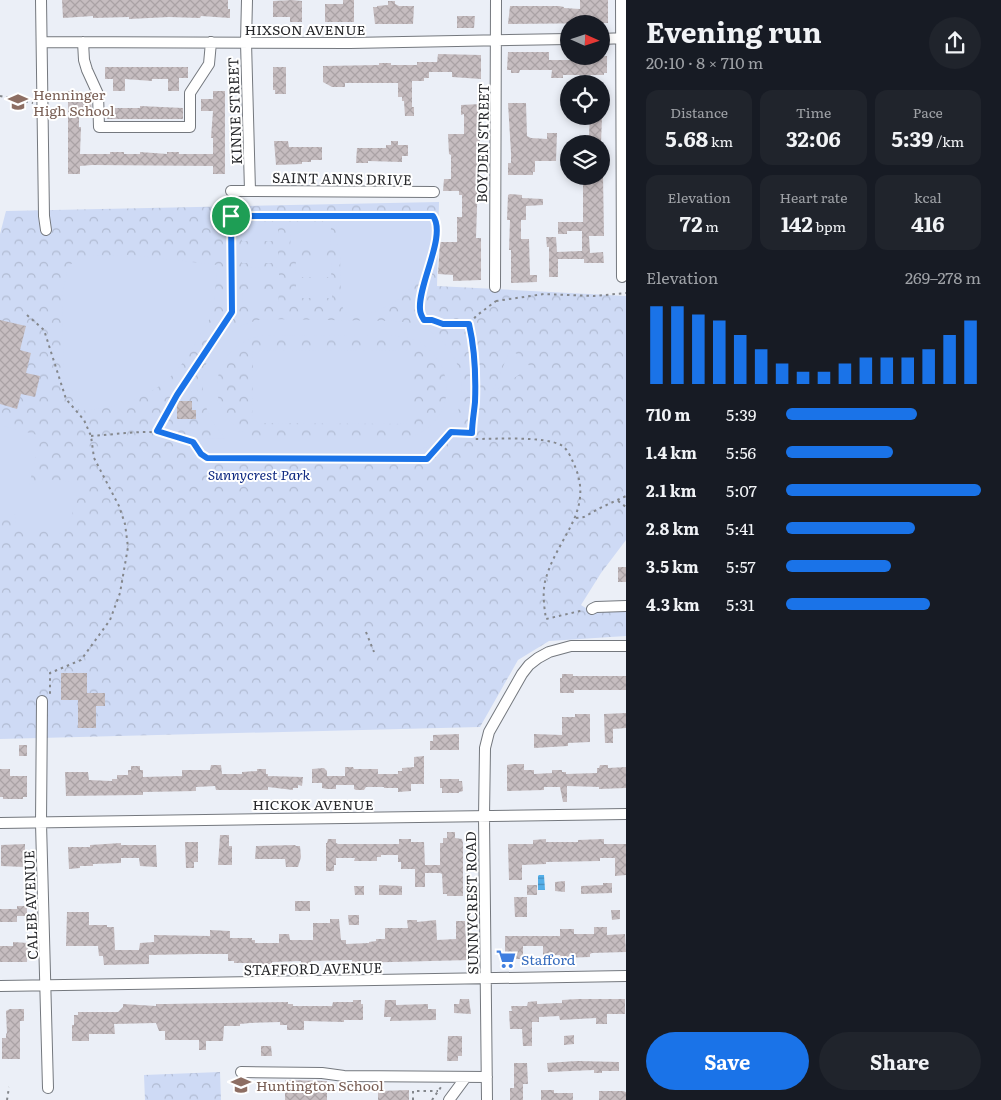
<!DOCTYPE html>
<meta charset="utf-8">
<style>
:root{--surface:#171b24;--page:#20242c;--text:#f1f3f6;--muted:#9ea1a6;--accent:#1a73e8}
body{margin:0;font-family:Literata,serif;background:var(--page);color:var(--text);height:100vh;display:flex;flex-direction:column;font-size:19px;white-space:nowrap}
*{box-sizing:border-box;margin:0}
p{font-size:16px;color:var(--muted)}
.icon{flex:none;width:28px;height:28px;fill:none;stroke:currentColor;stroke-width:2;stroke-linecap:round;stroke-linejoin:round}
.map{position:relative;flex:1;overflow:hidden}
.drawer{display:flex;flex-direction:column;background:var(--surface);width:375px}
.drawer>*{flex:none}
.needle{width:32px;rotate:93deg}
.tools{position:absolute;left:560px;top:15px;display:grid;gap:10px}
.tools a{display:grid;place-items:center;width:50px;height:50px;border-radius:50%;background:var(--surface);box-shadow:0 2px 8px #0003;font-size:25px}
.pin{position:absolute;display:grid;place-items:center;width:42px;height:42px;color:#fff;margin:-21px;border:2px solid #fff;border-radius:50%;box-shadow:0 1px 5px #0007}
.round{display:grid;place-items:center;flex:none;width:52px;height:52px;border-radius:26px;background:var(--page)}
.headline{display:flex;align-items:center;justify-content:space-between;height:85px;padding:0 20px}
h1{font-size:28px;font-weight:700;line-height:38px}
.metrics{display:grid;grid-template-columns:repeat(3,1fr);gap:8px;height:85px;padding:5px 20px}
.metrics div{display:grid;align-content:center;border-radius:12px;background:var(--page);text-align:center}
.metrics b{font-size:21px;font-weight:700}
.metrics small{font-size:14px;font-weight:400}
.metrics p{font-size:14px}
.chart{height:140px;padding:10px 20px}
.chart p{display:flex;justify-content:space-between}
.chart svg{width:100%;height:90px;margin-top:5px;stroke:var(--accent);stroke-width:6}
.cta{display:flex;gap:10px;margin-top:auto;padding:10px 20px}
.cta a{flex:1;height:58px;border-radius:30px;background:var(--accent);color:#fff;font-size:20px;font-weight:700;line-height:58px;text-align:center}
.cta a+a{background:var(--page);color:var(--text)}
ul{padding:0 20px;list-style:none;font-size:16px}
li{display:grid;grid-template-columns:80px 60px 1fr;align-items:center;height:38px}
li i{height:12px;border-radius:6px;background:var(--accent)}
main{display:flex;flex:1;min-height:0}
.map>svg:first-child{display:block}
.park{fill:url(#park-crowns)}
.pitch{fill:#cedaf5;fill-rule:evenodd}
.water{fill:url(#water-rules)}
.building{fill:url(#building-cross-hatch)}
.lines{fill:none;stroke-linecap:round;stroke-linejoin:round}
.minor-casing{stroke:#74787e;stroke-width:12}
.path{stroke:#84878c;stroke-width:2;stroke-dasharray:2.5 4;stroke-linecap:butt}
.minor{stroke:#fff;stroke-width:10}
.route-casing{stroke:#fff;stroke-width:10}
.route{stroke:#1a73e8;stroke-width:6}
.labels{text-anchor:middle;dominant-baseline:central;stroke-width:4;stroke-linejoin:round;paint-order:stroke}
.street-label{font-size:14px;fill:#27282b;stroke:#fff}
.education-label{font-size:14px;fill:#785e54;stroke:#fff;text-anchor:start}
.park-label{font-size:14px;font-style:italic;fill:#0f2981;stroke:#fff}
.shop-label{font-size:14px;fill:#366cbe;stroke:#fff;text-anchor:start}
</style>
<main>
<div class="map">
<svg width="626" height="1100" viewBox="0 0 626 1100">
<defs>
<pattern id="park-crowns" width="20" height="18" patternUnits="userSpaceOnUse" patternTransform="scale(1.25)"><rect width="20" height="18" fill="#cedaf5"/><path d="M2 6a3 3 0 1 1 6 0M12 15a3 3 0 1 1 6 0" fill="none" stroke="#b1bbd2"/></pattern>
<pattern id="water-rules" width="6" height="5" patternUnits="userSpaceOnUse" patternTransform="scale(1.25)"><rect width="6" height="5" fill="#54afe9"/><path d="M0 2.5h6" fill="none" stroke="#468ebd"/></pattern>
<pattern id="building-cross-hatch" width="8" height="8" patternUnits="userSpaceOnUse" patternTransform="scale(1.25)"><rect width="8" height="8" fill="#c6bdc0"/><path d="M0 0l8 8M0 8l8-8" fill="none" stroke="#aaa2a5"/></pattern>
</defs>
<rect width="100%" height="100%" fill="#ebeff7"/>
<path class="park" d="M439,202l-2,84 189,10v244l-25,33 -20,32 11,7 34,-1v25l-77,5 -31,19 -38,67 -480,12v-505l6,-23z
M220,1072l1,28h-76l-1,-25z"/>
<path class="pitch" d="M359,217l74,1c1,7 3,16 2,23 -5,32 -29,58 -58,70 -9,4 -20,4 -30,5l-6,-12 -1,-49c-4,-10 -6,-27 0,-37z
M242,224h36v17h-36z
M291,227h40l-1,23h-40z
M242,246h36v17h-36z
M131,255l87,10c-3,16 -2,35 -7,50 -2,7 -7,14 -11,20 -27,54 -62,70 -120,76l-16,-28 -2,-87 6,-29 12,-11z
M296,260h36l-1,17h-36z
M243,267l36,1v16h-36z
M296,281h36v17h-36z
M243,289h36l-1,17h-36z
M264,319l131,2c84,7 91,117 9,134h-198v-16l19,-1c-42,-44 -23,-109 39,-119zM265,335c32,0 63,1 95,1 16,0 34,-2 49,2 29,9 44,39 35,67 -7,19 -23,31 -42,34h-139c-62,-12 -61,-94 2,-104z
M253,350l161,1v73l-162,-1z
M510,350l14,8 6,9 -32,22 -5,6 -3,-3 5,-6z
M0,425l41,11 -12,49c20,-7 31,-7 50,1l-10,42 -10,6 -44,-11 1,-8 -16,-4z"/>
<path class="water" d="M539,875h5l1,15h-7v-14z"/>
<path class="building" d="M62,0h166v9h2v9l-29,-2 -1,2 -31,-1 -40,2v-2l-36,1v-2l-30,2z
M292,0l10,1v21h-12v-5h-17v-16z
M343,0h11v22h-29v-18h18z
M580,0h28v23l-100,1 2,-18h49l5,1v1l16,1z
M388,1h7v3l4,2h15l-1,18h-38l-2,-17h4v-1l11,-1z
M457,16h18l-1,12h-17z
M508,52h41v8h28v-3l30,-1v17h-3v2h-41v3h-12l1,-8h-32l-1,3h-8v-3h-4z
M438,54l43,1v24l-29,-2v-5h-23v6h-5v3h-12v26h2v9h-9l-1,-15h-2v-4h-4v-14h-53v4h-13l-9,-5v-16l56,-1v-2h12v2h26v-3h20z
M105,67h83v11h-9v13h-11v-12h-16v2l-27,-2v12h-12v-12h-8z
M273,67h13v27h-11v-4h-2z
M68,91h11l1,9h11l1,11h-13v16h2l-1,27h30v-2h14v2h16v-2l27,2v-2h12v2h34v-16h-2l2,-27h-12v-12h12v-8h12v83h-12v-8l-121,-1 -12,1v8h-12z
M508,103h18l1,33 4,2 16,1v-6h10l-1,28h-21v11h-2v3h-25v-12h3v-10z
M481,104v29h-1l-1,44h-1l-2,61h5v42l-28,1v-6l-15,-1 2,-32h17v-25h5v-22h-3v-4h-16l1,-12h7v-24l-2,-1 -1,-20h16v-20l-3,1v-10z
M140,106l43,2v11h-76v-11h33z
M590,116h12l-1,28h-14v-9h2z
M274,141h14l1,6h33v13h-11v2h-9v2l-26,1z
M391,141h7v4h10v11h-6v6l-34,-1v2h-12l1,-15h29v-3h5z
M588,176h15l1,60h-15l1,17 13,-1 1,11h-20v-4h-26v18h-9v-30h-2l-1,-10h10l1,15 25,-1v-20h-15v3h-9v-12h25v-40l6,-2z
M510,194l12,1v3l21,1v6l-17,1v14h-5v19h8l1,36h7v7l-26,1v-33h-2l1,-30h-3l1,-25z
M0,320l26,6 -6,24 11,3 -5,20 14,3 -5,21 -14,-3 -4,15 -17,-5z
M177,401h15v9h4v9h-19z
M618,567h8v15h-8z
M61,673h26v20h18v13h-9v22h-18v-28h-17z
M562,674h11v2h53v14h-52v3h-14v-15h2z
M626,713v15l-13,1v14h-8l-1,-29z
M575,714h15v28l-22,1v3l-34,2v-14l28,1v-18h13z
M459,734v16h-29v-9h3v-6z
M19,745h8v11h-8z
M424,756v28h-13v7l-13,1v-4h-14v-1h-18l-2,3h-8l-2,-1v-4h-18v4h-9l-5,-1v-5h-10v-14l12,-1 3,3v5h18v-9h8l1,2h24v5h20v-3h4v-3l12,-1v-10z
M514,764h10v6h10v4l18,-1v-3h10v2h4v2l31,-1v-5h2l1,-3h8v3l18,-1v21l-27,1v-2l-32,-1v16h-4l-3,-15h-16v3l-37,1v-26z
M211,765h10l1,9h20v-2l15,-1v-2h9v5h2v2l35,1 -1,9 -4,-1v3h-5v2l-25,-3v3h-52l-1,-4 -19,1v4l-53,1v3h-4l-73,1 -1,-24h23l1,8 23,1v-2h5v-4h11v-5h3v-4h9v4h3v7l39,-1v-6h28z
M0,769h10v7h17v21h-4v2h-20v-2h-3z
M440,779h19v2h3l1,10 -4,1v1h-17v-5h-2z
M447,832h8v6l7,1 1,4v53h-16v-2h-4l-1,-20 -2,-1h-15v14h-10v-18h-14v-7h-3v-7h-17v2h-4v4h-23l1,-3h-19v7h-2v6h-8v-28h1l1,-4h8v4l2,1h61v-5h12v3h13l1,23h15v-22h3v-5h4z
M220,835h9v11h3v19h-14z
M546,839v3h32v-2l26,-1v5h22v31l-11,1v-18h-15v3l-54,1v2l-24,1v15h-13l-1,-36h25v-4z
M185,842h13v20h-4v6h-8z
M121,843v2h35l1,22 -17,-1 -1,-8h-18v5l-28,1v2h-13v2l-11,1 -1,-22h22v-2z
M25,844v23l-24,-1v-21z
M295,845l1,1h4l1,11 -3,10h-12l-1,-8h-30l1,-13z
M565,881v11l-10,-1v-9z
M603,883h9v10l-31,1v-8l22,-1z
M379,885l23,1v9h-23z
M527,885h10v10h-10z
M354,886h10v9h-9z
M514,897h13v20h-12z
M295,901h15v10h-15z
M17,906h10v10h-10v6h-17v-13h17z
M611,910h9v9l-8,1z
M67,912h22v13h18v2h7l1,23h24l1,-7 14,-1v-7l56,1v-6l20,1v7h22v2h3v3h24v-9h10l1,6h23v-17h17v-4h9l2,21h5v4l23,-1v-1l7,-1v-2h9v-11h23l-1,-8h10v2l19,-2 1,20 19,-1v-18h9l1,18h4l1,21 -119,3v-3l-41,1v3h-10v-3l-29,1v2h-11v-1h-27v-2h-6v-7h-31l-48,1v9l-45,1 -1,-9h-4l-1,-10h-32z
M348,915h11v10h-10z
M594,927h13v8l18,-1 1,18 -34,1 -2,1v3l-29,1 -1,-3h-17v-9h-20v13h-18v-23h55v-7h14v5h20z
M13,942l15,1 -1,19h-27v-16h13z
M460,999h9l2,15 -17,-1v-9h5z
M577,999h48v15h-18v10h-11v-6l-36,2 -1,-4 -20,1v5h-7v24h-9l-1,-17h-12l-1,-18h3l-1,-5h16l1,-4 9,-1v3h2l20,-1h3v-3z
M353,1000h8v4h2v16h-19v2l-40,-1v9h-17v-5h-7v-3l-30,1 -10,1v2h-16l-1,15h-17v9h-7v-10h-34v-9h-6l-3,-8 -42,1 1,10h-26v7h-17v-16h2v-10h4v-3h40l5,-5v-3l33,2v-2h10l122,-2v2h5v2h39l1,-4h20z
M385,1000h11v5l32,-1v5h8v11l-46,1 1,-4h-7z
M10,1009h14v12h-4v38h-18v-21h4v-5l1,1 -1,-23z
M574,1035v9l-10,1v-9z
M448,1036h14v20h-4v5h-11z
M261,1046h10l1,10h-11z
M577,1061l42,1v9h-17v2h-8v-3l-46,2 -1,-9z
M514,1063h13l1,21h-5v16h-13v-12h4z
M285,1080l42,1v19h-42z
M409,1090v10h-31v-9z
M541,1090h13v3h19v7h-32z
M599,1091h24l3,1v8h-27z"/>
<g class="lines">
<defs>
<path id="minor" d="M41,0l3,216 2,14
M247,0l-1,42 4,149
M621,0l1,277
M601,39l25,-1
M42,42l308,1 219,-4
M83,42l1,18 3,10 11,24 1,33h91v-34l19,-29 2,-22
M231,191l203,1
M495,287l1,-287
M592,609l4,-2 30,-1
M42,701l-1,122 7,265
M0,823l626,-9
M0,986l626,-10
M241,1072l81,1 22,3 143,1
M449,1100l17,-23
M487,1100l-3,-283 1,-69 4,-16 33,-58 7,-9 9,-7 11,-6 22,-6h55"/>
</defs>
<use href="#minor" class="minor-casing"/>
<path class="path" d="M0,96l33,7
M231,199v17h202c14,19 -15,68 -13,93 0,4 2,8 4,11h8l11,4 26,1
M225,226h6
M496,301l48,-7 50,2 32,-3
M27,315l17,15 22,69 18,21 7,16 3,22 25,48 6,18 3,23 -8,46 -10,27 -29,40 -31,13v23
M157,431l20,-36 55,-83 -1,-96
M472,433c2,-37 6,-71 -3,-108l7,-9 20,-15v-4
M91,436c33,-2 69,-10 100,5 6,3 10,13 16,17l220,1 24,-26h21l2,6c22,0 69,-3 87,6 7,4 10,13 13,19 21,47 -16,72 -28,114 -4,13 -2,28 0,41l38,-9
M618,501l8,6
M576,518l8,-1 14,-8 28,-13
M366,632l8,20
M7,1100l2,-13
M413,1100v-9h25
M432,1100l9,-13"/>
<use href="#minor" class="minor"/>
</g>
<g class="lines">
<defs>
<path id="route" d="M231,216h202c14,19 -15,68 -13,93 0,4 2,8 4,11h8l11,4h26c6,26 7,52 6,78 -1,11 -3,21 -3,31l-21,-1 -24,27 -220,-1 -6,-4 -8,-12 -36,-11 20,-36 55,-83z"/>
</defs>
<use href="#route" class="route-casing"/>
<use href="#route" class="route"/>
</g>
<defs>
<symbol id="school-bare" viewBox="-9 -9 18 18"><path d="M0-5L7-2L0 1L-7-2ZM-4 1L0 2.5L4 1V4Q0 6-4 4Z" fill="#8d6e63" stroke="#fff" stroke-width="2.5" paint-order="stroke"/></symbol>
<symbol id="supermarket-bare" viewBox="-9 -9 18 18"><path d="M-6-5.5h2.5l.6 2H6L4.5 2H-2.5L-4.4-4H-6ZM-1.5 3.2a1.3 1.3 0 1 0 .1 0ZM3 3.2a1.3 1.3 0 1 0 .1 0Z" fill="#3f7fe0" stroke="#fff" stroke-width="2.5" paint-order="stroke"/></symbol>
</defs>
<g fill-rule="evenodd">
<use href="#school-bare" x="4" y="88" width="28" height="28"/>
<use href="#supermarket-bare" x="492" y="945" width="28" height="28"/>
<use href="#school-bare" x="227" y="1071" width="28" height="28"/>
</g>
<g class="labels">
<g class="street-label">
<text x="305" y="29">HIXSON AVENUE</text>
<text transform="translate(234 111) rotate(-92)">KINNE STREET</text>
<text transform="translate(482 143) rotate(-89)">BOYDEN STREET</text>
<text transform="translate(342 178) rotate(1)">SAINT ANNS DRIVE</text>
<text x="313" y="804">HICKOK AVENUE</text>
<text transform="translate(471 903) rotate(-91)">SUNNYCREST ROAD</text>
<text transform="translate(30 905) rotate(-92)">CALEB AVENUE</text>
<text transform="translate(313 968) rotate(-1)">STAFFORD AVENUE</text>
</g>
<g class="education-label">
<text x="33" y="94">Henninger<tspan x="33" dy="16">High School</tspan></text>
<text x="256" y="1085">Huntington School</text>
</g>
<g class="park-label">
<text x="259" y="474">Sunnycrest Park</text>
</g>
<g class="shop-label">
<text x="521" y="959">Stafford</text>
</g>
</g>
</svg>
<div class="tools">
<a><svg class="needle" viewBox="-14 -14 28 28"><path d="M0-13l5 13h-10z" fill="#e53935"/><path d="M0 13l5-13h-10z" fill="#9ea1a6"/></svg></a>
<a><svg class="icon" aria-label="locate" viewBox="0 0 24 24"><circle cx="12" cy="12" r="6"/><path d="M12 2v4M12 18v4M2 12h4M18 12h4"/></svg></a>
<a><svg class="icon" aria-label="layers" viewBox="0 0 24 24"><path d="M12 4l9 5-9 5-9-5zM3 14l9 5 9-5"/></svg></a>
</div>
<div class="pin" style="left:231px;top:216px;background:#1e9e55"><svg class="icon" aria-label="arrive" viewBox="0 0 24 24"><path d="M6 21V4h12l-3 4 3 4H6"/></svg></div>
</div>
<section class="drawer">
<div class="headline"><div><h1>Evening run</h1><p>20:10 · 8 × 710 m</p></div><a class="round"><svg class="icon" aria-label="share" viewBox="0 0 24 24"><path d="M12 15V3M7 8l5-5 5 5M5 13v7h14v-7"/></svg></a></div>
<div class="metrics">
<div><p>Distance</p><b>5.68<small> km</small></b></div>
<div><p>Time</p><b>32:06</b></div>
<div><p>Pace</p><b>5:39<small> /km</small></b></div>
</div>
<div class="metrics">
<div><p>Elevation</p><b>72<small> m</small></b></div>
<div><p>Heart rate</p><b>142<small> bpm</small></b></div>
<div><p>kcal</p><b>416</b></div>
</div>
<div class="chart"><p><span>Elevation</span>269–278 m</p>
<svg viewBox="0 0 160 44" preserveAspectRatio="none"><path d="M5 44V6M15 44V6M25 44V10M35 44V13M45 44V20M55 44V27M65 44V34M75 44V38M85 44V38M95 44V34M105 44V31M115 44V31M125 44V31M135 44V27M145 44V20M155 44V13"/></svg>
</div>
<ul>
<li><b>710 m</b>5:39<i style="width:67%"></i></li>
<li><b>1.4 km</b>5:56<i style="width:55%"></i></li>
<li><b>2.1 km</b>5:07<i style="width:100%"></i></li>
<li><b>2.8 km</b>5:41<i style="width:66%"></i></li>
<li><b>3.5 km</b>5:57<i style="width:54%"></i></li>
<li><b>4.3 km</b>5:31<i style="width:74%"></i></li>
</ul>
<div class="cta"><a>Save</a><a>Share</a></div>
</section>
</main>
